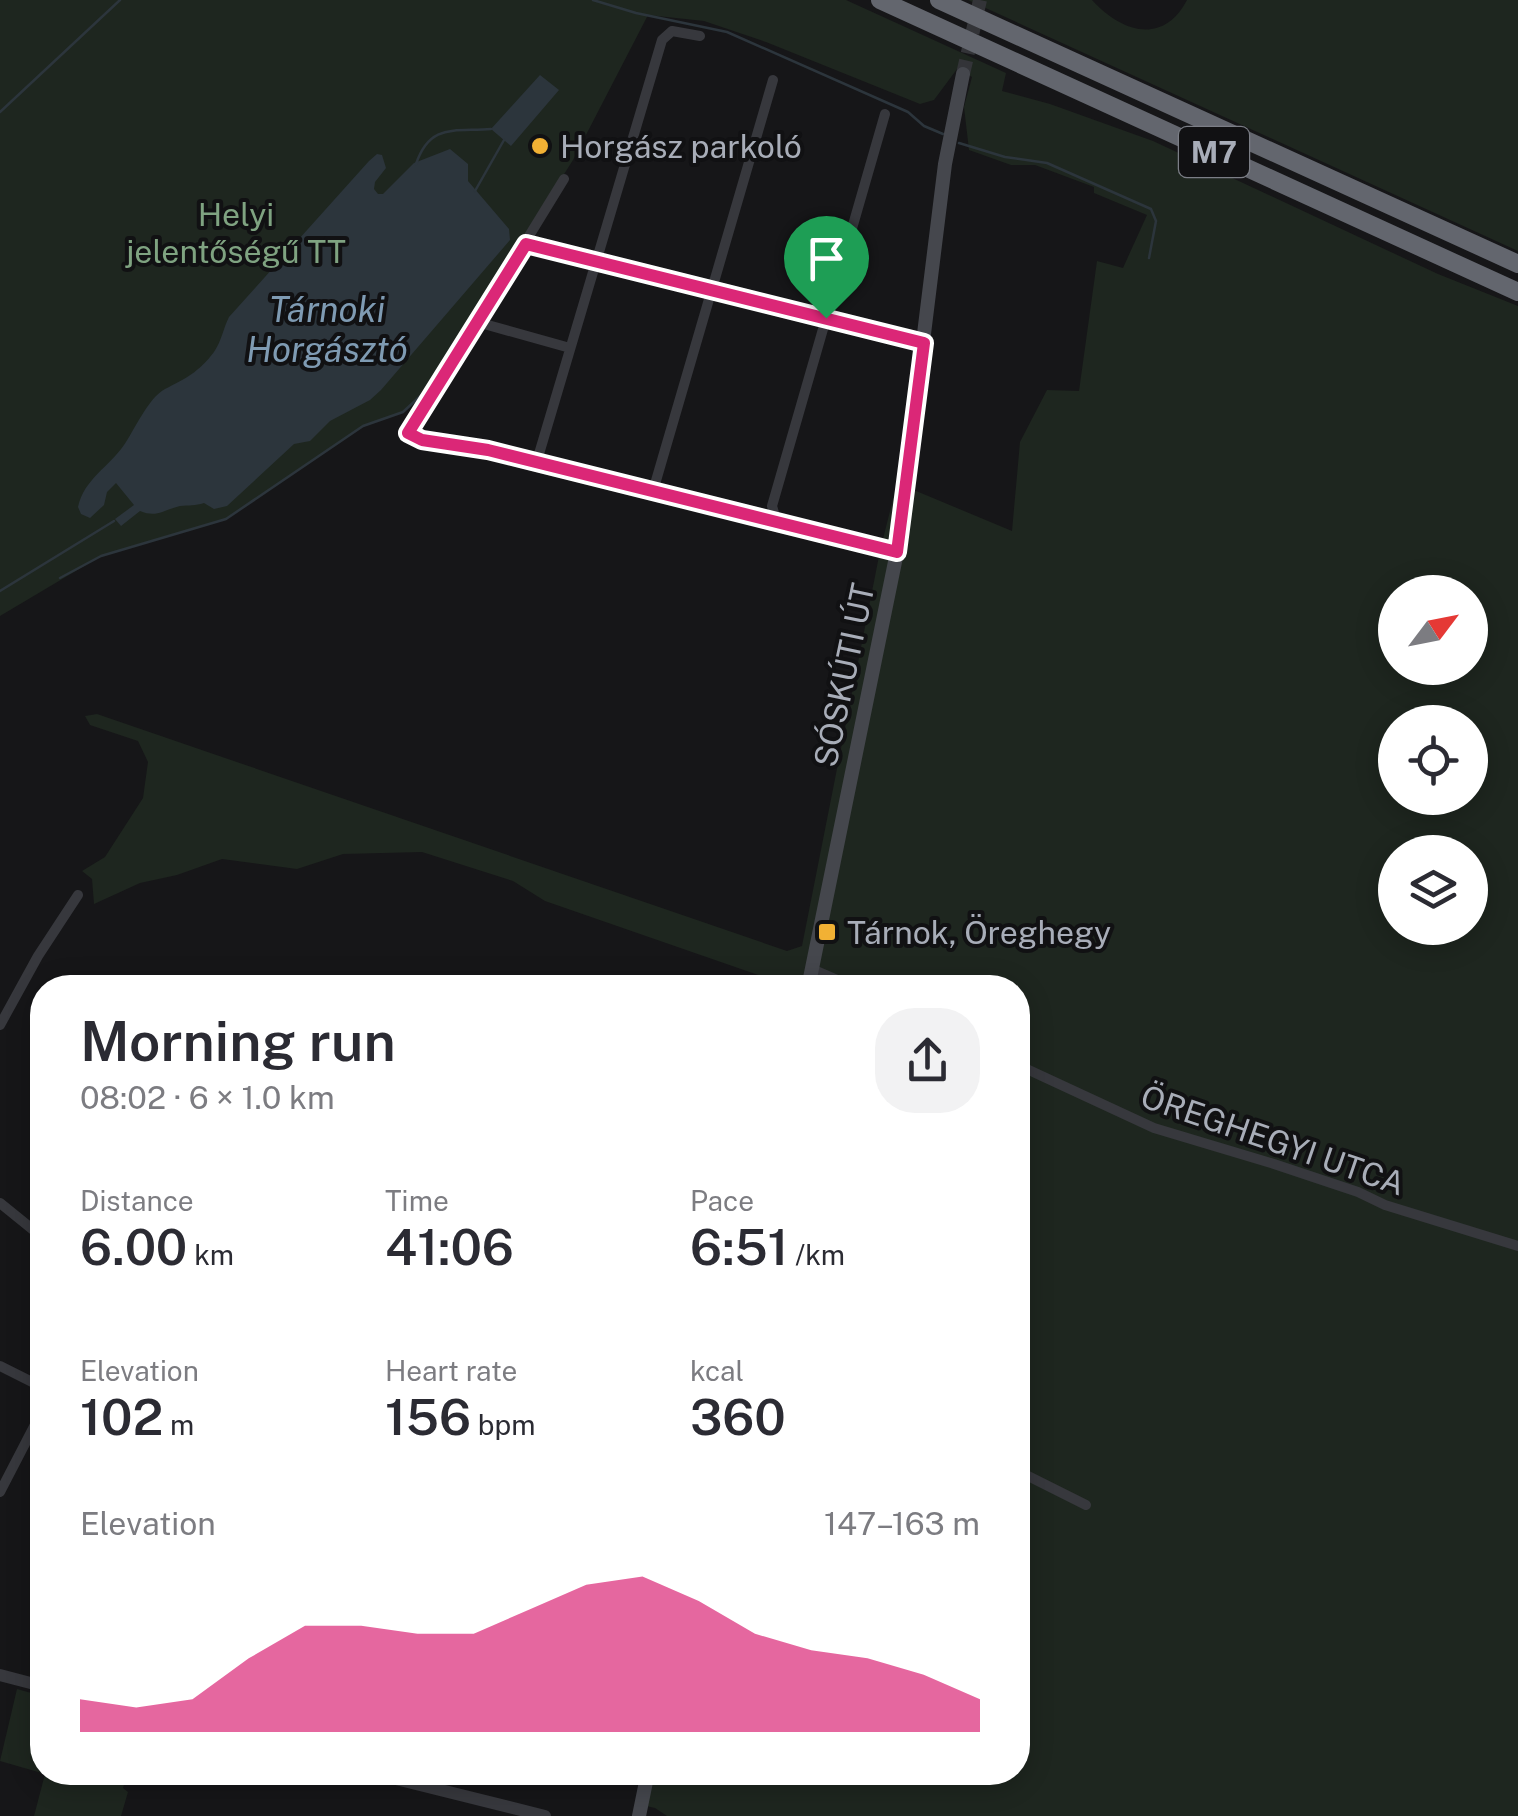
<!DOCTYPE html>
<meta charset="utf-8">
<style>
:root{--surface:#fff;--page:#f2f2f3;--text:#2b2b33;--muted:#7c7c81;--accent:#db2777}
body{margin:0;font-family:"Public Sans",sans-serif;background:var(--page);color:var(--text);height:100vh;display:flex;flex-direction:column;font-size:38px;white-space:nowrap}
*{box-sizing:border-box;margin:0}
p{font-size:32px;color:var(--muted)}
.icon{flex:none;width:55px;height:55px;fill:none;stroke:currentColor;stroke-width:2;stroke-linecap:round;stroke-linejoin:round}
.map{position:relative;flex:1;overflow:hidden}
.panel{position:absolute;left:30px;top:975px;width:1000px;height:810px;display:flex;flex-direction:column;background:var(--surface);border-radius:40px;box-shadow:0 5px 25px #0003}
.panel>*{flex:none}
.needle{width:65px;rotate:58deg}
.tools{position:absolute;left:1378px;top:575px;display:grid;gap:20px}
.tools a{display:grid;place-items:center;width:110px;height:110px;border-radius:50%;background:var(--surface);box-shadow:0 5px 25px #0003;font-size:50px}
.pin{position:absolute;display:grid;place-items:center;width:85px;height:85px;color:#fff;margin:-102px -42px;border-radius:50% 50% 50% 0;rotate:-45deg;box-shadow:0 0 10px #0007}
.pin .icon{rotate:45deg}
.round{display:grid;place-items:center;flex:none;width:105px;height:105px;border-radius:40px;background:var(--page)}
.overview{display:flex;align-items:center;justify-content:space-between;height:170px;padding:0 50px}
h1{font-size:55px;font-weight:600;line-height:75px}
.metrics{display:grid;grid-template-columns:repeat(3,1fr);gap:15px;height:170px;padding:10px 50px}
.metrics div{display:grid;align-content:center}
.metrics b{font-size:50px;font-weight:600}
.metrics small{font-size:28px;font-weight:400}
.metrics p{font-size:28px}
.chart{height:280px;padding:20px 50px}
.chart p{display:flex;justify-content:space-between}
.chart svg{width:100%;height:180px;margin-top:10px;fill:var(--accent);opacity:.7}
.map>svg:first-child{display:block}
.green{fill:#1e261f;fill-rule:evenodd}
.water{fill:#2c353c}
.lines{fill:none;stroke-linecap:round;stroke-linejoin:round}
.stream{stroke:#2c353c;stroke-width:2.5}
.secondary-tunnel{stroke:#333438;stroke-width:14;stroke-dasharray:14 7;stroke-linecap:butt}
.minor{stroke:#37383d;stroke-width:10}
.tertiary{stroke:#37383d;stroke-width:12}
.secondary{stroke:#45474d;stroke-width:14}
.motorway{stroke:#63666e;stroke-width:18}
.route-casing{stroke:#fff;stroke-width:20}
.route{stroke:#db2777;stroke-width:12}
.poi-dot{fill:#f2b134;stroke:#111113;stroke-width:4}
.labels{text-anchor:middle;dominant-baseline:central;stroke-width:8;stroke-linejoin:round;paint-order:stroke}
.shield{fill:#111113;stroke:#7b7e86;stroke-width:2.5}
.shield-label{font-size:30px;font-weight:bold;fill:#a8adb8}
.poi-label{font-size:32px;fill:#a8adb8;stroke:#111113;text-anchor:start}
.park-label{font-size:32px;fill:#7fa381;stroke:#111113}
.street-label{font-size:32px;fill:#a8adb8;stroke:#111113}
.water-label{font-size:35px;font-style:italic;fill:#7f9bb3;stroke:#111113}
</style>
<div class="map">
<svg width="1518" height="1816" viewBox="0 0 1518 1816">
<rect width="100%" height="100%" fill="#161618"/>
<path class="green" d="M0,0h846l160,73 -4,18 48,13 103,37 285,133 80,32v1510h-851l-12,-8 -18,-4 6,-31 375,-1v-784l-225,-1 -248,-86 -32,-20 -91,-29 -79,2 -46,15 -75,-10 -45,16 -37,8 -46,21 -2,-25 -10,-8 23,-14 38,-59 5,-36 -10,-21 -48,-16 -5,-9 12,-2 690,237 15,-5 78,-395 17,-68 115,48 8,-89 27,-52 32,1 18,-130 26,7 24,-53 -53,-22v-6l-59,-22h-24l-42,-15 -5,-43 8,-30 -15,-8 -23,31 -14,4 -154,-62 -62,-21 -56,-6 -75,145 -144,228 -26,24 -40,14 -137,93 -125,37 -101,60zM1395,592h75v76h-75zM1395,722h75v76h-75zM1395,852h75v76h-75z
M968,0h124c29,32 71,46 95,0h331v251z
M17,1689l25,7v76l86,1 -5,15 5,4 -7,24h-87l11,-42 -45,-13z"/>
<path class="water" d="M540,75l19,15 -48,56 -20,-17z
M450,149l18,15v17l41,48 1,11 -129,150 -11,10 -40,21 -20,20 -16,3 -67,62 -13,3 -10,-6c-9,3 -15,2 -24,3 -17,4 -23,12 -40,5l-19,15 -6,-7 19,-14 -18,-22 -9,9 -3,13 -14,13 -9,-4 -3,-7c6,-28 31,-40 46,-62 10,-14 24,-47 41,-56 20,-10 34,-17 49,-37 8,-12 9,-23 15,-35l140,-156 8,-7 5,1 4,13 -11,14 -1,7 4,5h5l31,-31z"/>
<g class="lines">
<path class="stream" d="M593,0l43,13 91,19 181,80 16,14 19,8
M0,112l120,-112
M959,143l46,14 42,6 104,46 5,12 -7,37
M416,164c14,-41 38,-32 75,-35
M475,191l29,-51
M60,578l41,-22 125,-37 137,-93 40,-14 26,-24 36,-57
M0,591l114,-70"/>
<path class="secondary-tunnel" d="M963,74l17,-74"/>
<path class="minor" d="M564,179l-156,254 14,8 66,9 409,102
M526,245l398,98
M477,322l93,26
M536,464l126,-424 10,-9 28,5
M653,491l120,-411
M777,523l-5,-17 113,-392
M812,969l44,19
M0,1025l38,-69 40,-61
M1018,1065l136,63 120,36 84,28 27,13 133,41
M0,1203l42,34
M0,1366l42,21
M1018,1471l68,34
M0,1492l42,-81"/>
<path class="tertiary" d="M0,1675l42,11
M368,1772l177,44"/>
<path class="secondary" d="M808,988l89,-436 48,-388 18,-90
M639,1816l9,-44"/>
<path class="motorway" d="M880,0l638,292
M939,0l579,264"/>
</g>
<g class="lines">
<defs>
<path id="route" d="M526,244l398,99 -27,209 -409,-102 -66,-10 -14,-7z"/>
</defs>
<use href="#route" class="route-casing"/>
<use href="#route" class="route"/>
</g>
<g class="poi-dot">
<circle cx="540" cy="146" r="10"/>
<rect x="817" y="922" width="20" height="20" rx="5"/>
</g>
<g class="labels">
<rect class="shield" x="1179" y="127" width="70" height="50" rx="8"/>
<g class="shield-label">
<text x="1214" y="152">M7</text>
</g>
<g class="poi-label">
<text x="560" y="146">Horgász parkoló</text>
<text x="847" y="932">Tárnok, Öreghegy</text>
</g>
<g class="park-label">
<text x="236" y="214">Helyi<tspan x="236" dy="37">jelentőségű TT</tspan></text>
</g>
<g class="street-label">
<text transform="translate(844 675) rotate(-78)">SÓSKÚTI ÚT</text>
<text transform="translate(1273 1140) rotate(19)">ÖREGHEGYI UTCA</text>
</g>
<g class="water-label">
<text x="327" y="309">Tárnoki<tspan x="327" dy="40">Horgásztó</tspan></text>
</g>
</g>
</svg>
<div class="tools">
<a><svg class="needle" viewBox="-14 -14 28 28"><path d="M0-13l5 13h-10z" fill="#e53935"/><path d="M0 13l5-13h-10z" fill="#7c7c81"/></svg></a>
<a><svg class="icon" aria-label="locate" viewBox="0 0 24 24"><circle cx="12" cy="12" r="6"/><path d="M12 2v4M12 18v4M2 12h4M18 12h4"/></svg></a>
<a><svg class="icon" aria-label="layers" viewBox="0 0 24 24"><path d="M12 4l9 5-9 5-9-5zM3 14l9 5 9-5"/></svg></a>
</div>
<div class="pin" style="left:826px;top:318px;background:#1e9e55"><svg class="icon" aria-label="arrive" viewBox="0 0 24 24"><path d="M6 21V4h12l-3 4 3 4H6"/></svg></div>
<section class="panel">
<div class="overview"><div><h1>Morning run</h1><p>08:02 · 6 × 1.0 km</p></div><a class="round"><svg class="icon" aria-label="share" viewBox="0 0 24 24"><path d="M12 15V3M7 8l5-5 5 5M5 13v7h14v-7"/></svg></a></div>
<div class="metrics">
<div><p>Distance</p><b>6.00<small> km</small></b></div>
<div><p>Time</p><b>41:06</b></div>
<div><p>Pace</p><b>6:51<small> /km</small></b></div>
</div>
<div class="metrics">
<div><p>Elevation</p><b>102<small> m</small></b></div>
<div><p>Heart rate</p><b>156<small> bpm</small></b></div>
<div><p>kcal</p><b>360</b></div>
</div>
<div class="chart"><p><span>Elevation</span>147–163 m</p>
<svg viewBox="0 0 160 44" preserveAspectRatio="none"><path d="M0 44V36L10 38L20 36L30 26L40 18L50 18L60 20L70 20L80 14L90 8L100 6L110 12L120 20L130 24L140 26L150 30L160 36V44z"/></svg>
</div>
</section>
</div>
